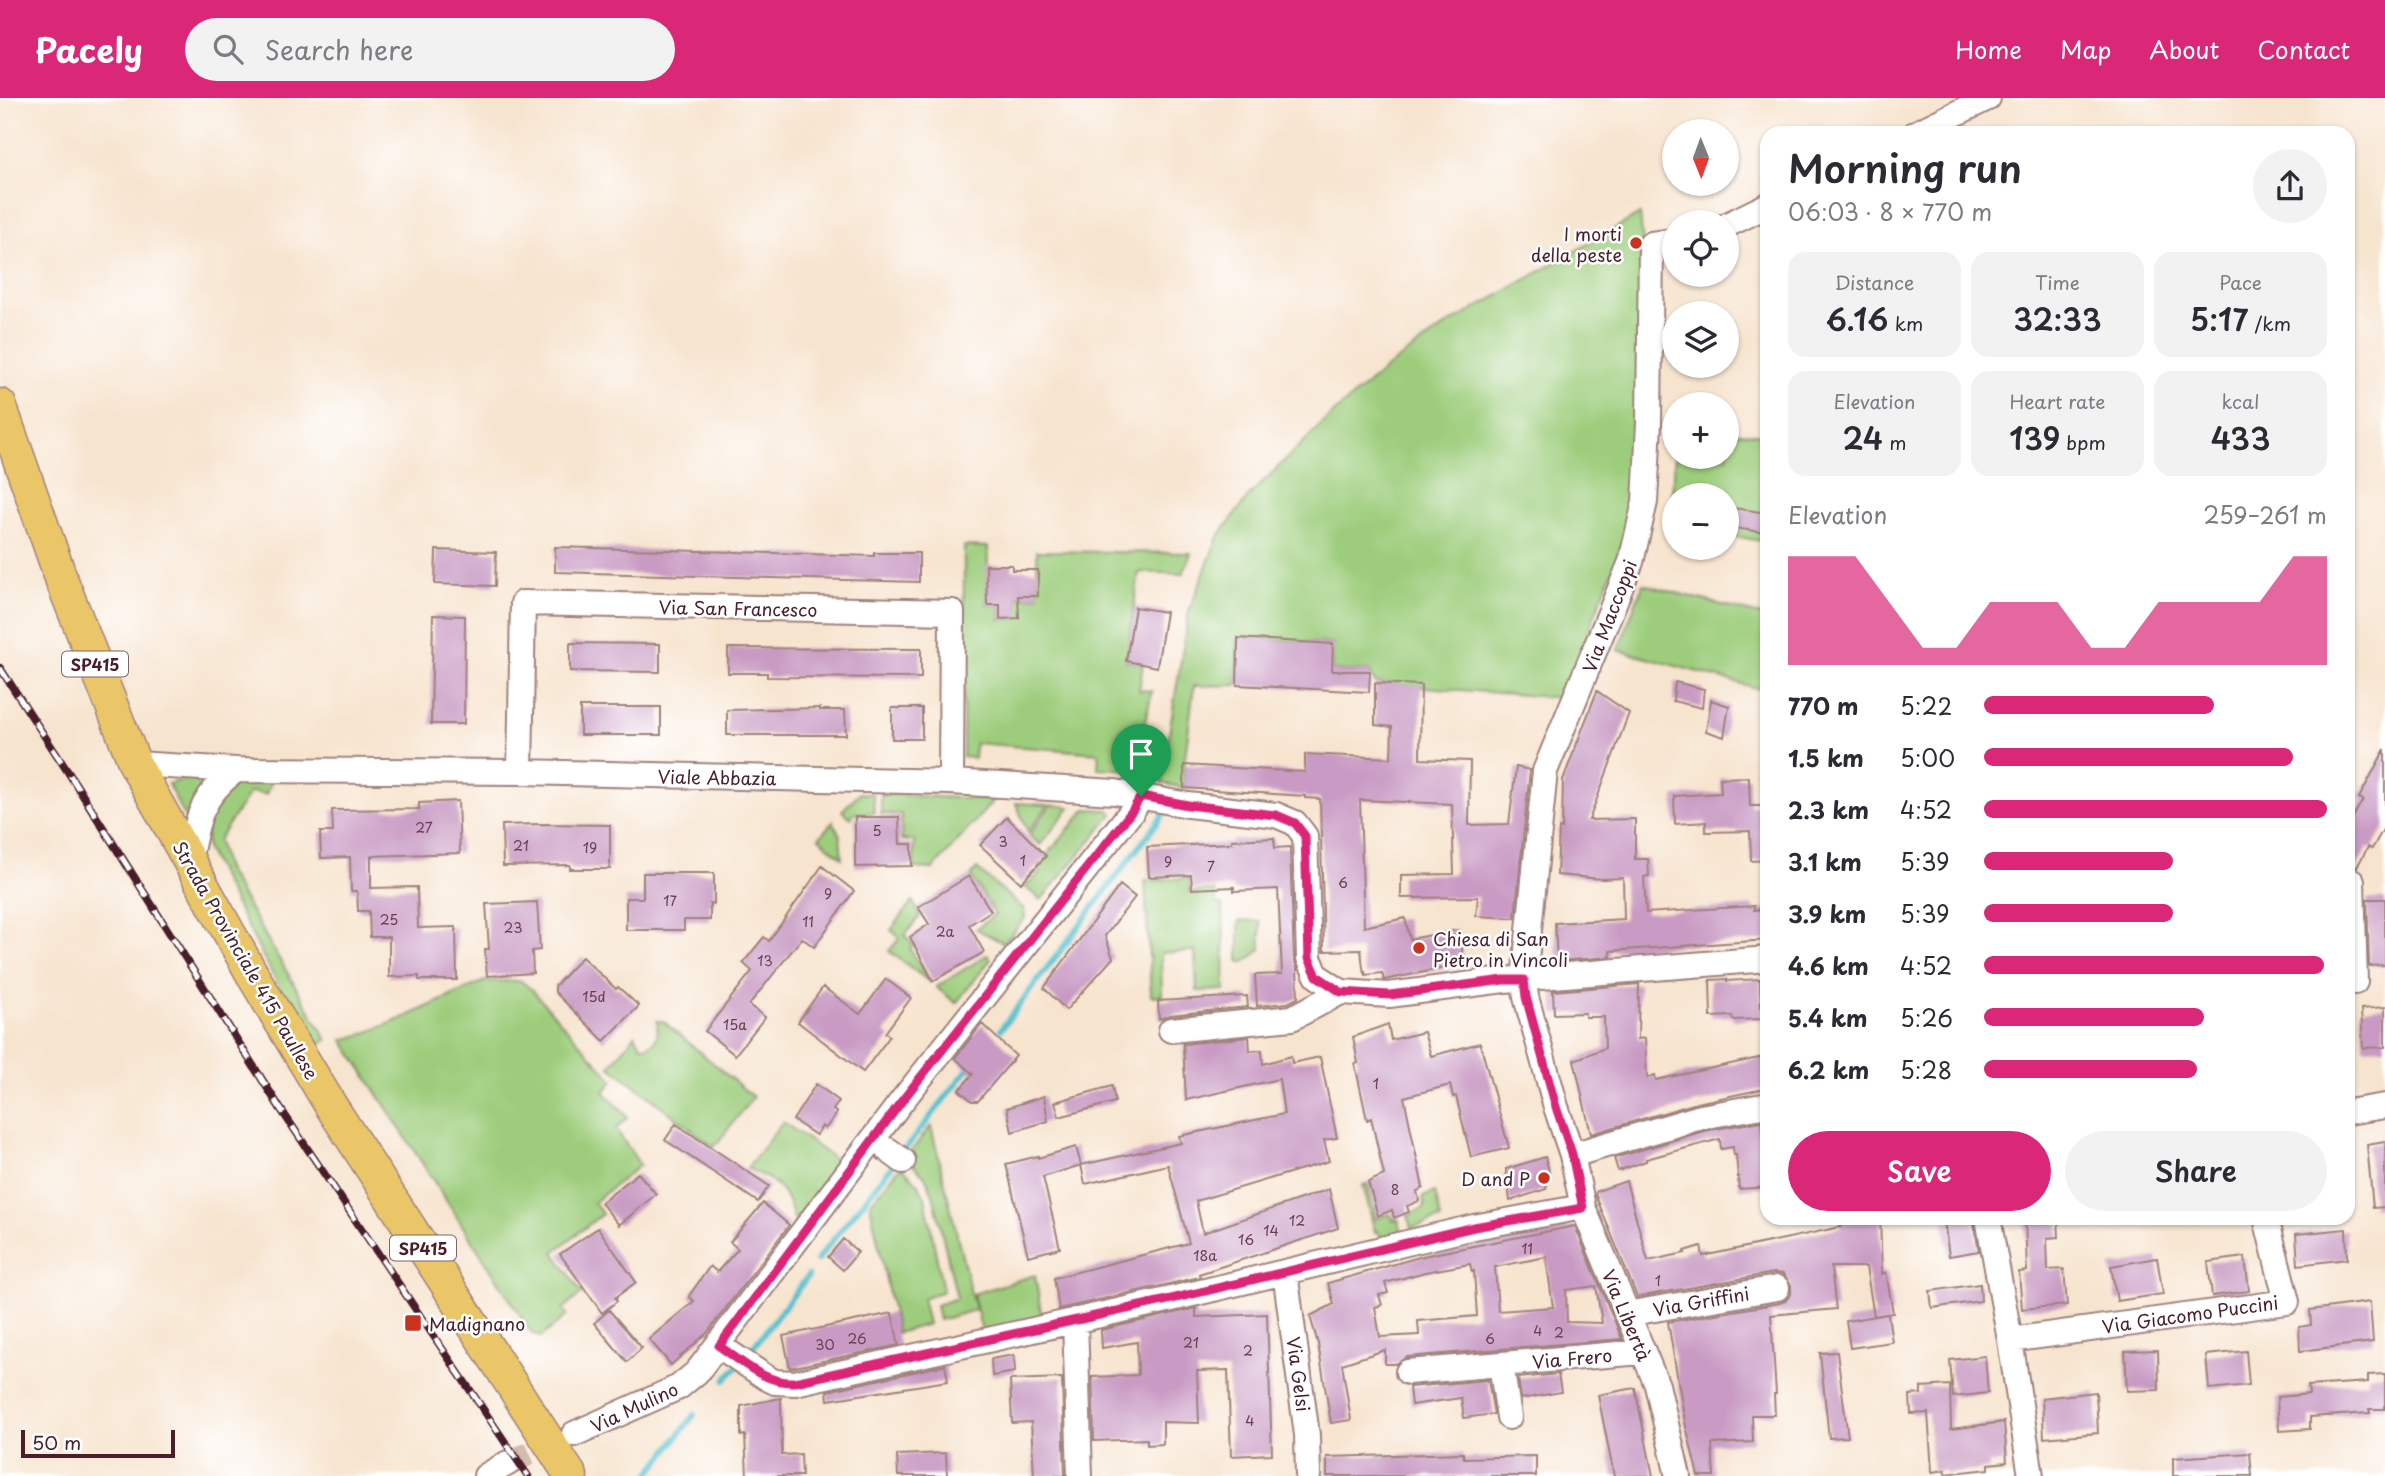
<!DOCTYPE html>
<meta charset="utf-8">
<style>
:root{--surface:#fff;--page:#f2f2f3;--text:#2b2b33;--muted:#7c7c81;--accent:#db2777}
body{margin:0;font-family:"Playpen Sans",sans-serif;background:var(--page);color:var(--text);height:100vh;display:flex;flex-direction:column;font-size:26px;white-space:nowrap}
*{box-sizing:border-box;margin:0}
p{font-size:23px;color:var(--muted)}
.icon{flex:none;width:38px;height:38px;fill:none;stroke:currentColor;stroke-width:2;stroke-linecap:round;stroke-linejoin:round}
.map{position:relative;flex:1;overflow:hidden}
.details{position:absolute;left:1760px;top:28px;width:595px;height:1099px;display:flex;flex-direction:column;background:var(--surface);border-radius:21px;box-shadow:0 2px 5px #0004}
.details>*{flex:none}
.needle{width:46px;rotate:179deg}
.tools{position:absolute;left:1662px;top:21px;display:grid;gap:14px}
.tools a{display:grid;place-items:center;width:77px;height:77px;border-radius:50%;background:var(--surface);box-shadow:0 2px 5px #0004;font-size:35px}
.scale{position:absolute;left:21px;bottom:18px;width:154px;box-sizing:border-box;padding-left:7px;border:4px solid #4a1f2b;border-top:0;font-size:19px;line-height:24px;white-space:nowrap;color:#4a1f2b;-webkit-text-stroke:5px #fff;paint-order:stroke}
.pin{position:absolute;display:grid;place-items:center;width:60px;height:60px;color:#fff;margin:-72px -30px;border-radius:50% 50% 50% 0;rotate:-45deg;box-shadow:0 0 7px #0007}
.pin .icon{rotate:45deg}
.round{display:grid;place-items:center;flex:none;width:74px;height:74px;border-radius:37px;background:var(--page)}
.summary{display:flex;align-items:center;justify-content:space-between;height:119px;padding:0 28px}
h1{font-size:38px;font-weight:600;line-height:52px}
.stats{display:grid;grid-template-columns:repeat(3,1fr);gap:10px;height:119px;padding:7px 28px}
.stats div{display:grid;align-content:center;border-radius:18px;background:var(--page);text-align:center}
.stats b{font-size:30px;font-weight:600}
.stats small{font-size:19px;font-weight:400}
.stats p{font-size:19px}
.chart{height:196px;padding:14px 28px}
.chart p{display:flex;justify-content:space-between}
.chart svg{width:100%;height:126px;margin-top:7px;fill:var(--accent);opacity:.7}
.action{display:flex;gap:14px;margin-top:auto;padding:14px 28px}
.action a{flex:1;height:80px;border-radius:42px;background:var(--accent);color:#fff;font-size:28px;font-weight:600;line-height:80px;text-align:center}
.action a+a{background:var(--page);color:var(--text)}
ul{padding:0 28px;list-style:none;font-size:23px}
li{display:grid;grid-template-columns:112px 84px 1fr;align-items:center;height:52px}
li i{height:18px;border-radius:9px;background:var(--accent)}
header{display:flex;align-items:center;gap:42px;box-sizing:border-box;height:98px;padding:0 35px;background:var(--accent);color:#fff}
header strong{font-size:33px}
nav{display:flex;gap:38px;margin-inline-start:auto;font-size:24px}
.search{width:490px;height:63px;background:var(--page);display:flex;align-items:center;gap:18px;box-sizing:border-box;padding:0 24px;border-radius:38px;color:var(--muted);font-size:26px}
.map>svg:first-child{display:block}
.green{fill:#9dcd7c;stroke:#747654;stroke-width:2}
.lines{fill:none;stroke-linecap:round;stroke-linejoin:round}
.stream{stroke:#55c1cf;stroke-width:6}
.building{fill:#c99bc4;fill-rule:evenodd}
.minor-tunnel{stroke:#d4bdae;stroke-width:24;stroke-dasharray:24 12;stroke-linecap:butt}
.minor-casing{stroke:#a0827d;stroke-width:28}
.major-casing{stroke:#a0827d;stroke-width:35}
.minor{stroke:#fff;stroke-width:24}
.major{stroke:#eac669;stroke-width:32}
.rail-casing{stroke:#4a1f2b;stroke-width:8}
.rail{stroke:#fff;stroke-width:5;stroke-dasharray:16;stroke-linecap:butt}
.route-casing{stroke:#fff;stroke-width:14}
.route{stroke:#db2777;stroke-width:9}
.poi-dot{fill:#c8321e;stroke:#fff;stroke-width:2.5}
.labels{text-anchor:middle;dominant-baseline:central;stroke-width:5;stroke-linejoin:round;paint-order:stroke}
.number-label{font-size:14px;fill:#6a3e51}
.shield{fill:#fff;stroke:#80626b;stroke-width:2}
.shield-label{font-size:16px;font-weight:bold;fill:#4a1f2b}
.poi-label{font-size:18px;fill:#4a1f2b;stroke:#fff;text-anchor:end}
.street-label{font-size:18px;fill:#4a1f2b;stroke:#fff}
</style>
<header>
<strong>Pacely</strong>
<div class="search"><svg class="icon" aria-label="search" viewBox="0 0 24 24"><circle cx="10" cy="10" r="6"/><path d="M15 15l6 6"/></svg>Search here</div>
<nav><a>Home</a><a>Map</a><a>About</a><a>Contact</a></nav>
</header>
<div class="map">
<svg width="2385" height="1378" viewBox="0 0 2385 1378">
<rect width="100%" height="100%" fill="#fff"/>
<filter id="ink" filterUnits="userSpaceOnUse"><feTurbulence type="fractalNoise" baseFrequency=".0143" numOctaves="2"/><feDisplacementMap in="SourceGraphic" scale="14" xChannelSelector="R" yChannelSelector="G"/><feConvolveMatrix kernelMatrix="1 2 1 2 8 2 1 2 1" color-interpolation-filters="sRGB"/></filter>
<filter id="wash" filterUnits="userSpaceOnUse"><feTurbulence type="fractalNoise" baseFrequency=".00686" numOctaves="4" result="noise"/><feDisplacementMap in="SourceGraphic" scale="28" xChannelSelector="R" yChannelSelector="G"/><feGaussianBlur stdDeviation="1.57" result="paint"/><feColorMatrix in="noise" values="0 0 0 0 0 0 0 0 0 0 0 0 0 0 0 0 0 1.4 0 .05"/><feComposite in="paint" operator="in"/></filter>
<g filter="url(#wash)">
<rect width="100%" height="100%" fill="#f7e4cf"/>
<path class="green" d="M1640,116l3,31 -5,204 -6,53 -10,44 -60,152 -187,-15 -6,-12h-37l1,-27 -95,-6 -1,47 -43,1 -10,79v23l-23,-5 28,-172 29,-74 31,-41 80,-79 56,-48 62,-44z
M1727,334l40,3v107l-40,-7v-40h-52v31l-10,-1 6,-21 4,-47h52z
M964,448l24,1 -1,58h13v14l18,-1v-21l20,-1 -1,-45 154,2 -8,21 -44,-2 -13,89 17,3 -4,26 13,1 -18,79 -36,-2 1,-15 -124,-10 -1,15 -11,-1z
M1643,486l124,33v74l-149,-41z
M188,680l25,2 -26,41 -19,-37z
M236,682h36l-6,14 -16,-2 -32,48 8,29 101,171 -15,9 -105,-199c-6,-35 8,-43 29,-70z
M859,695l14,1 1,19 -21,1 -2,4 -9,-7z
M881,696l113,6 -61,69 -19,-1v-27l-12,-1 -1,-26h-20z
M1016,705l32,2 -20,27z
M1051,707l19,2 -30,38 -11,-10z
M1086,711l22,1 5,4 -72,86 -16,-13 15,-14 -2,-4 11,-12 -2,-2z
M833,723l7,15 2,22 -23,-20z
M977,771l47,40 1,9 -21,25 -28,-14 19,-15 -24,-38z
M1189,780v14l26,-1 1,13 7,1 2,85 -28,1 -2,-40 -34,2 1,43h-11l-6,-115z
M913,803l7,15 -15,19 8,11 -3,3 21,34 -42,-32 11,-13 -9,-8z
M1239,823h21l1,29 -17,12h-5z
M987,857l4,4 -35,44 -20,-16z
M485,883h36l10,8 82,91 -9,12 24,25 -12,12 24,36 -46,37 8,12 -48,38 28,41 -19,16 4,6 -26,22 -10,-5 -188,-292c50,-14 94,-39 142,-59z
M657,923h6l90,76 -39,50 -104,-81 25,-31 6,10 4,2c14,-5 13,-13 12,-26z
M783,1024l56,40 -44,60c-9,-35 -17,-39 -48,-54z
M931,1028l44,184 -36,10 -3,-15 21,-7 -24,-104 -8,-18 -19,-18z
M901,1068l17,17 7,14 18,94 -21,7 6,26 -31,9 -27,-129z
M1367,1086l9,35 14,-5 3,6 5,-1 4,13 -20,6 -5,-7 -2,1 -12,-47z
M1435,1094l6,27 -30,9 -3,-13 17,-7 -2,-11z
M1035,1177l7,43 -60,14 -9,-38z"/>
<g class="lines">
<path class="stream" d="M1001,931l162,-214
M902,1055l66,-84
M817,1162l78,-98
M745,1260l63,-82
M725,1282l13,-14
M648,1378l46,-61"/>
</g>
<g id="blocks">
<path class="building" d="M1727,409l41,6v20l-41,-6z
M555,449l319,9v-3h45v29l-364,-10z
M436,452l60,2 -1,34 -60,-2z
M986,467h26v5h26v26h-20l1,22 -19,1v-14h-13z
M1135,509l31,5 -9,55 -31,-6z
M433,517l32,1 -1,108h-33z
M1238,540l95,6 -1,27h38l-1,21 -132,-7z
M570,545l90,1v28l-90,-1z
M728,550l193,1v29l-154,-1v-4h-39z
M1675,584l29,7 -2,19 -29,-7z
M1375,585l46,2 -1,74 50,2 -1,64 40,-1 7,-57 14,3 -15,148 -39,-2 2,-19 -77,1v-23l53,-1 -2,-70 -92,-4 4,127 41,-9 5,21 48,-9 7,34 -81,16 -2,-7 -16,2 -3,-7 -2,-18 -37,1 -4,-152 -15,-1v-2l-121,-8v-23l121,7v-18l86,4 1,-31 -17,-2z
M1597,593l32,22 -40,107 46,-1v40h13l1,17 -5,1 2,36 108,-7v4l14,-1v31l-158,11 1,6 -54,4 -2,-38 69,-4 -1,-41 -20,1 -46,-4 2,-47 3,1 1,-49z
M1711,602l18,6 -5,31 -18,-6z
M580,609h81v28h-81z
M820,610v2h25l1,25h-119v-25z
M892,610h30v31h-30z
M2385,651v77l-13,23 -4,-2 -11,20h-9v-42l15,-25 -4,-2z
M1749,679l1,29h18v54l-17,1 -1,-30 -44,1v-10l-31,2 -1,-28 47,-3 -1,-15z
M458,703l2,52 -89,3v32l46,-1 1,41 38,-1 1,53h-38v-4l-30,1v-40h-19l-1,-26h-11l-1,-20h-6l-1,-34 -29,1 -1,-26h13l-1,-22 87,-1v-6z
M855,719h44l1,27h12v22l-57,1z
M1007,719l39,39 -25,27 -41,-38z
M540,726l70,1v44h-40v-4l-67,1 -1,-41z
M1274,740l1,10 15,-1 4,111 3,10 1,30 -10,5 -31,3 -2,-31 27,-1 -4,-85 -44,2v-4l-42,2 -1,-14 -42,2 -2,-30 85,-4v-3z
M822,768l32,25 -40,56 -12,-9 -53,67 16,12 -30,38 -30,-24 47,-60 -9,-8 21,-26 5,4z
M643,775h71v31l-4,-1v17h-26v10h-58v-32h17z
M969,778l22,35 -22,14 15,27 -51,29 -23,-44 19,-13 -11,-17z
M1120,787l15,12 -30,39 8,22 -47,52 -22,-22z
M2367,801h18v66l-16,1z
M537,804l3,48 -8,1 1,22 -46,3 -2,-27h4l-3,-45z
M582,859l34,32 2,-2 21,19 -35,35 -49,-49v-6z
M886,881l25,19 -26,35 5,3 -27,36 -65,-50 25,-35 37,27z
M1727,881v2l33,-2 1,40 -28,1 -1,-4 -21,1 -1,-37z
M1639,886l-1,55 7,-1 2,40 8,-3 1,5 112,-24v32l-71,15 -106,31 -17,-74 31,-12 -1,-31h-19v-4l-31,1 -1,-23z
M1247,898l1,11 -78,8 -11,4 -1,-18z
M2385,909v40l-22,1 -2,-39z
M982,926l34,32 -38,45h-6l-13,-11 14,-16 -18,-16z
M1388,926l3,16 33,-8 7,24 49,-13 29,105 -38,9 -15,-61 -3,1 -3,-12 -46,12 19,91 -6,3 2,10 -12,5 2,6 -15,6 -2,-8 -14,6 -10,-34 16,-7 -13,-57 -4,2 -12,-56 3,-1 -5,-26z
M1249,939l1,14 12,-1 1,14 28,-8 1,7 28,-6 17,81 -13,2 5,21 -133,40 7,32 126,-44 9,39 -139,46 1,3 -141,32 -5,-31 135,-35 -21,-78 -83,19 -4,-19 100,-22 -2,-7 105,-22 -5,-35 -93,21 -3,-56z
M816,986l23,17 -6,9 4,3 -12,16 -3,-3 -6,9 -23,-15z
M1112,988l3,16 -56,15 -4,-15z
M1044,998l4,25 -36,11 -5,-24z
M1762,1023l6,66 -29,2 -3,-34h-2l-1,-8 -12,2 -1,-10 -74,20v2l-28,10 -4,-13 90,-27z
M676,1026l93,62 -11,16 -93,-62z
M2385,1044v65l-12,1 -6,-63z
M1076,1049l5,18 -38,12 17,71 -32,8 -22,-92 32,-8v2z
M1545,1059l4,14 -3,18 -36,12 -4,-32z
M638,1075l18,21 -37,31 -18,-22z
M1626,1083l22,80 37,-8 -1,-2 17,-5 2,10 138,-29 -1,-9h40l2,56 4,-2 7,41 -19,3 -8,-49h-35l5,42 -65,6 5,79h-2l1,21h-23l1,27 -41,2 2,32h-16l-13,-54 -17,-100 112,-19 6,-3 5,-6v-9l-8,-11 -9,-1 -137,24 -42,-103 2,-3z
M763,1105l26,22 -82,108 -36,32 -22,-26 45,-38 -5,-5 21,-30 7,6 21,-23 -8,-7z
M1962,1120h11l6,33 -30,5 -5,-35z
M2025,1120h33l1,19 -12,1 1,32 16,-1 3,36 -45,4 -3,-37 8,-1z
M1575,1128l47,113 -215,18 -11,7h-11v-14l-43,14 9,56 -20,3 -13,-79 -8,-28 24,-12 -6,-21 95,-27zM1546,1159l7,50 -55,4 -3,-44zM1470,1166l2,8 2,-1 3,45 -59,5 1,14 -39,2 -5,-30 7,-2 -3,-10 9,-2 -3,-10 40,-11zM1596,1188l6,37 -35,-1 -1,-32z
M598,1130l38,54 -21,16 2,3 -15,12 -42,-59z
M2346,1131l1,30 -49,6 -2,-31z
M843,1141l15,13 -15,18 -15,-13z
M2245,1159l4,34 -37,5 -4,-34z
M2157,1160l6,36 -46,7 -6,-35z
M1980,1186l1,17 -49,7 -2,-17z
M2370,1204l3,40 -73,9 -1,-24 12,-2 -1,-15z
M1196,1210v9l71,-3 5,140 -41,2 -3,-86 -31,1 2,52 -36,-1v22l-16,1v-6l-53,2 -2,-64 46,-2 -1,-33 -35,6 -1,-18z
M609,1212l33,38 -15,14 -33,-39z
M892,1215l7,32 -109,23 -7,-32z
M1888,1216l4,28 -42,6 -4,-27z
M2158,1252l1,40 -32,1 -2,-40z
M2246,1253l3,34 -40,4 -3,-34z
M1837,1254l11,85 -19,1 -9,-85z
M1014,1257l1,17 -23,4 -1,-17z
M1985,1258l3,37 -35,4 -3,-37z
M945,1267l3,16 -120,19 -1,-9z
M1558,1276l3,18 -40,7 -3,-21z
M2385,1276v35h-16l1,4 -60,4v12l-31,2 -2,-34 32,-3 -1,-8 60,-4v-7z
M1062,1280l3,98h-31l-3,-54 -19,1 -2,-43z
M1488,1282l6,34 -30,4 -3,-20 -50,7 -2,-18z
M1950,1287l1,44 53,-7 3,40 -18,2v5l-44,5v-4l-13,2 -4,-59 -17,1 -1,-19 11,-1v-7z
M1635,1290l18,88h-39l-16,-81z
M2096,1294l2,41 -54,5 -2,-40z
M781,1300l1,57 19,-1 1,22h-55l-2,-41 -4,1v-30z
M946,1355l1,23h-49l-1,-21z
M1463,1355l1,5 72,-2v20h-209v-19z
M2250,1355l2,23h-79v-18z"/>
</g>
</g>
<g filter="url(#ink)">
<use href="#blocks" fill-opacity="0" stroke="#a0827d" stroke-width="2"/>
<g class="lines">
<path class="minor-tunnel" d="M508,1365l57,-25"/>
<defs>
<path id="minor" d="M1916,35l72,-35
M1727,127l41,-20
M1675,143l-24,3 -2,179 -4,79 -14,60 -86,209 -21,209 2,17 30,110 16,48 11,52 74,178 21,91
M135,666l101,6 284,2 431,10 164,10 73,13 88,10 19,8 10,13 4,122 8,18 24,16 48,3 115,-15 264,-21
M520,674l3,-169 429,9 -1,170
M189,764c8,-42 11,-65 47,-92
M2352,783l3,101
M1171,932l121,-12 49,-26
M2348,1014l37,-6
M888,1052l15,11
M1572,1057l129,-38 67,-12
M1988,1120l22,122 21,136
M1285,1174l22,163 1,41
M1626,1216l151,-26
M1075,1222l5,156
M2010,1242l277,-38 -21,-84
M719,1248l48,32 8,4 20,1 368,-82 311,-74 109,-20
M1501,1266l8,53
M1408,1274l234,-20
M574,1336l105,-47 18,-15 204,-270 231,-291 9,-15
M486,1378l22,-13"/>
<path id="major" d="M0,307l62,176 73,183 121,217 75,125 240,370"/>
</defs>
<use href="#minor" class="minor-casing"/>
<use href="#major" class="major-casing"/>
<use href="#minor" class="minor"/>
<use href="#major" class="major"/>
<defs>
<path id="rail" d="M0,570l68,104 212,336 248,368"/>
</defs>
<use href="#rail" class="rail-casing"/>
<use href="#rail" class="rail"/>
</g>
</g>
<g class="lines" filter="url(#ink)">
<defs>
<path id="route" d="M1141,698l47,9 88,10 19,8 10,13 4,122 8,18 24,16 49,3 114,-15h20l2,17 30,110 16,47 11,54 -109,19 -311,74 -368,81c-30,2 -52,-20 -76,-36l182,-244 231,-291z"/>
</defs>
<use href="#route" class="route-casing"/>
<use href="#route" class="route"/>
</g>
<g class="poi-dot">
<circle cx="1636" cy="145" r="7"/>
<circle cx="1419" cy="850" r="7"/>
<circle cx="1544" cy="1080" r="7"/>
<rect x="404" y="1216" width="18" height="18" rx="3.5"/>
</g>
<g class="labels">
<g class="number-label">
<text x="424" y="729">27</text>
<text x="877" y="732">5</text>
<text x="1003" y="743">3</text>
<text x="521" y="747">21</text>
<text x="590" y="749">19</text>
<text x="1023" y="762">1</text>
<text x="1168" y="763">9</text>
<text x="1211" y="768">7</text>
<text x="1343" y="784">6</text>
<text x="828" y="795">9</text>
<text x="670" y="802">17</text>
<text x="389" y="821">25</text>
<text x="808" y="823">11</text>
<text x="513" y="829">23</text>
<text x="945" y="833">2a</text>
<text x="765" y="862">13</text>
<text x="594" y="898">15d</text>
<text x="735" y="926">15a</text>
<text x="1376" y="985">1</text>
<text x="1395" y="1091">8</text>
<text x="1297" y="1122">12</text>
<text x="1271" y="1132">14</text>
<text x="1246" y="1141">16</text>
<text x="1527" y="1150">11</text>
<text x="1205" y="1157">18a</text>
<text x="1658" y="1182">1</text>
<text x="1538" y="1232">4</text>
<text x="1559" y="1234">2</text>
<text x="857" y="1240">26</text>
<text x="1490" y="1240">6</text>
<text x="1191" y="1244">21</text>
<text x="825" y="1246">30</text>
<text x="1248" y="1252">2</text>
<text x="1250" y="1322">4</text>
</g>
<g class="shield">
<rect x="62" y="553.5" width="66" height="25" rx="5"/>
<rect x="390" y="1137.5" width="66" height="25" rx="5"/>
</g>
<g class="shield-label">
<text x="95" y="566">SP415</text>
<text x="423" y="1150">SP415</text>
</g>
<g class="poi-label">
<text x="1622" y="135">I morti<tspan x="1622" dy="21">della peste</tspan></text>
<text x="1433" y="840" text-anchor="start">Chiesa di San<tspan x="1433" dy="21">Pietro in Vincoli</tspan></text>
<text x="1530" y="1080">D and P</text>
<text x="429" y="1225" text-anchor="start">Madignano</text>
</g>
<g class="street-label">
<text transform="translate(738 510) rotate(1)">Via San Francesco</text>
<text transform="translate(1609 518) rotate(-69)">Via Maccoppi</text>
<text transform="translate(717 679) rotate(1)">Viale Abbazia</text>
<text transform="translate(246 862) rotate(60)">Strada Provinciale 415 Paullese</text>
<text transform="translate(1701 1203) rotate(-10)">Via Griffini</text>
<text transform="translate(2190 1216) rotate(-8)">Via Giacomo Puccini</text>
<text transform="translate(1627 1217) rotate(67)">Via Libertà</text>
<text transform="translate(1572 1260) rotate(-5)">Via Frero</text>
<text transform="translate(1299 1276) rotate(82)">Via Gelsi</text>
<text transform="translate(634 1309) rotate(-25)">Via Mulino</text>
</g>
</g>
</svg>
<div class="tools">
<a><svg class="needle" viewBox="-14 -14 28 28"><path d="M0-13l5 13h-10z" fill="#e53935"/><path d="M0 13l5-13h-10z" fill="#7c7c81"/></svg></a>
<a><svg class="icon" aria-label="locate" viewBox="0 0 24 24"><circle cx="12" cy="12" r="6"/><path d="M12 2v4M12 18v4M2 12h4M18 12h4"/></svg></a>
<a><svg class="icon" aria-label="layers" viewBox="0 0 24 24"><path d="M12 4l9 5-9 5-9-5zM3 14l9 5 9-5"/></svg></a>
<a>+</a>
<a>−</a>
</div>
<div class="scale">50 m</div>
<div class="pin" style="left:1141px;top:698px;background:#1e9e55"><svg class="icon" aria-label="arrive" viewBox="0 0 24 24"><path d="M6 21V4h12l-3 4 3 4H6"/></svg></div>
<section class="details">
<div class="summary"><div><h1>Morning run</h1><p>06:03 · 8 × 770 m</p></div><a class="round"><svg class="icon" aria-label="share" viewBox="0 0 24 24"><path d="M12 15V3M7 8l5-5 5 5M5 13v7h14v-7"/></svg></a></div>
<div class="stats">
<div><p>Distance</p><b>6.16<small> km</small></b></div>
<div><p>Time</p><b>32:33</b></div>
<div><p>Pace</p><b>5:17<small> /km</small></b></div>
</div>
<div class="stats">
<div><p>Elevation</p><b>24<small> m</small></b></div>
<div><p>Heart rate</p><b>139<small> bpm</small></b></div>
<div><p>kcal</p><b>433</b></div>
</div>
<div class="chart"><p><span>Elevation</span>259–261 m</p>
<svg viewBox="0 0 160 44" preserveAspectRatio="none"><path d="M0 44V6L10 6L20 6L30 22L40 38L50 38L60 22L70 22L80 22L90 38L100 38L110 22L120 22L130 22L140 22L150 6L160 6V44z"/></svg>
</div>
<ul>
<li><b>770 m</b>5:22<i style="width:67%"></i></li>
<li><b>1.5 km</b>5:00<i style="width:90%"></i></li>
<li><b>2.3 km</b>4:52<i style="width:100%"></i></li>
<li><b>3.1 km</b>5:39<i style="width:55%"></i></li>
<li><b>3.9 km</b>5:39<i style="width:55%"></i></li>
<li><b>4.6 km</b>4:52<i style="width:99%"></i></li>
<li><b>5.4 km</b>5:26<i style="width:64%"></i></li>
<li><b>6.2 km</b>5:28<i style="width:62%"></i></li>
</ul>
<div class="action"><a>Save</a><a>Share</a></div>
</section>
</div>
